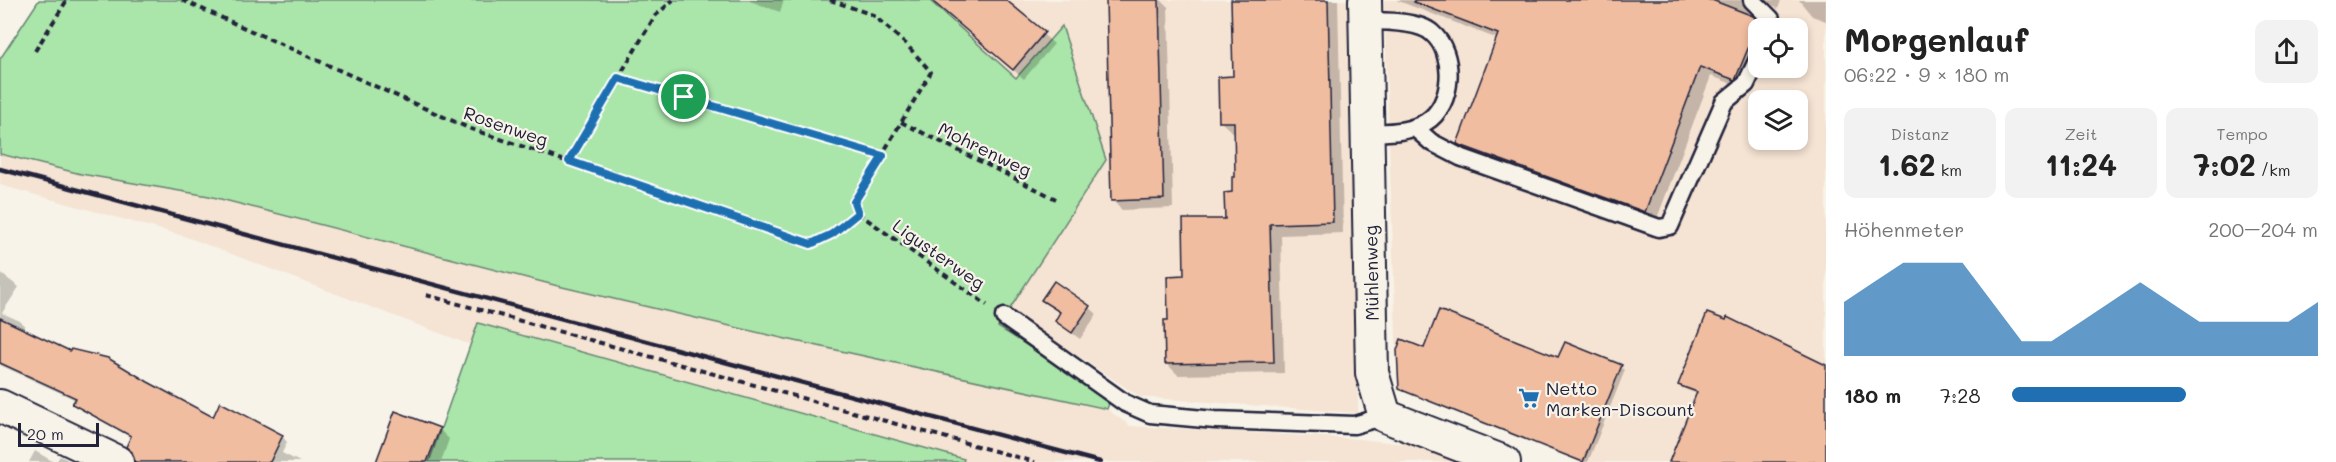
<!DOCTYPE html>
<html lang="de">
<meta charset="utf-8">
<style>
:root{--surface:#fff;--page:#f2f2f2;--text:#222;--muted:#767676;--accent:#1f6fb2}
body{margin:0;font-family:Mali,sans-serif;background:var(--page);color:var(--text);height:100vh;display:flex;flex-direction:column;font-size:22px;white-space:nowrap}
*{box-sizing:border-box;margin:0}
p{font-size:20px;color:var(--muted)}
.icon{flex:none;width:33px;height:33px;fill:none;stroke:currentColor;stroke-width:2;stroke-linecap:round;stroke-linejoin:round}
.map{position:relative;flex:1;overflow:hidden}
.details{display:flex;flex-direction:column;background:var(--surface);width:510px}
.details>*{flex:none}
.tools{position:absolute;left:1748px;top:18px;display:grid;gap:12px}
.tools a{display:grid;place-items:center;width:60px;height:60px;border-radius:12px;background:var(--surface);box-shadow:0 3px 9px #0003;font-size:30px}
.scale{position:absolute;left:18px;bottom:15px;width:81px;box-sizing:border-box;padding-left:6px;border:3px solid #22223b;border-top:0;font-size:16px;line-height:21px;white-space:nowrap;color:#22223b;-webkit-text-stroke:4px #f7f3e8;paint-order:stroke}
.pin{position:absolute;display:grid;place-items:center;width:51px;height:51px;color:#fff;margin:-26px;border:3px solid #fff;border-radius:50%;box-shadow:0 2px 6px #0007}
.round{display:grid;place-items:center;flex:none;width:63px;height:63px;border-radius:12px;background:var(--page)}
.head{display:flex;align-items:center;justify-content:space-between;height:102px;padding:0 18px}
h1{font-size:33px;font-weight:700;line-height:45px}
.metrics{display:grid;grid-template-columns:repeat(3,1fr);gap:9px;height:102px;padding:6px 18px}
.metrics div{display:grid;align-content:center;border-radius:12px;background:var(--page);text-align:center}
.metrics b{font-size:30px;font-weight:700}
.metrics small{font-size:16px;font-weight:400}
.metrics p{font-size:16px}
.chart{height:168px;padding:12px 18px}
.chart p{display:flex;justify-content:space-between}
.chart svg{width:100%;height:108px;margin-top:6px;fill:var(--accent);opacity:.7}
ul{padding:0 18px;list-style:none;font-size:20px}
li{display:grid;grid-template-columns:96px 72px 1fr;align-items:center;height:45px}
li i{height:15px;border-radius:8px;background:var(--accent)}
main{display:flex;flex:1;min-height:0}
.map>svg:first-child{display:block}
.built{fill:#f5e3d3;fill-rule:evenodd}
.green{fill:#aae5aa;stroke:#668472;stroke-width:1.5}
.shadow{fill:#0003}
.building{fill:#f0bda1;stroke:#22223b;stroke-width:1.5}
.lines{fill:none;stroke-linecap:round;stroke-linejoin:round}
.service-casing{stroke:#22223b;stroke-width:21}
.minor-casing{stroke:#22223b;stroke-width:36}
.path{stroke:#22223b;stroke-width:4;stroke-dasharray:6 4.5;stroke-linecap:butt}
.service{stroke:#f7f3e8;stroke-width:16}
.minor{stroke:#f7f3e8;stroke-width:32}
.rail{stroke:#22223b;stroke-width:4.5}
.route-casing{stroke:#fff;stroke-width:12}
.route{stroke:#1f6fb2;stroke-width:8}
.labels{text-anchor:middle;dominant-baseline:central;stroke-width:4.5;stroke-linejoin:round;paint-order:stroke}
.street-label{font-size:18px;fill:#22223b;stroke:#f7f3e8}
.poi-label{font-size:18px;fill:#22223b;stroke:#f7f3e8;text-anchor:start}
</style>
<main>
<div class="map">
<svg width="1826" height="462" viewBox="0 0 1826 462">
<rect width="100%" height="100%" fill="#f7f3e8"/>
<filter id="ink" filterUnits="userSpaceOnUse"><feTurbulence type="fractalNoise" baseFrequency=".0167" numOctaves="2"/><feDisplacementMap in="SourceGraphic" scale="12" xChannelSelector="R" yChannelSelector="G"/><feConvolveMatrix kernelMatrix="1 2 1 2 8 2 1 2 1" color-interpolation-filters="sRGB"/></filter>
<g filter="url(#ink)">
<path class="built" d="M929,0h419l10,413 -218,-16 -131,-87 97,-150 -44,-133 -46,51z
M1384,0h442v462h-244l-184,-73zM1758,28h39v40h-39zM1758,100h39v40h-39z
M0,154l81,20 128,22 349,90 228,53 321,70 23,17 228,13 74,8 38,15h-507v-3l-484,-136 -8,22 -287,-109 -184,-51z"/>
<path class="green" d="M39,0h890l87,78 46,-52 44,134 -108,167 113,71 -4,11 -321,-70 -228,-53 -349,-90 -128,-22 -81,-20v-95z
M478,323l486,136 -1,3h-534z"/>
<path class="shadow" d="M747,0h37l-4,12z
M941,0h63l50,44 -30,35 -76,-65z
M1107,0h54l7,7 5,201 -51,2 -9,-9z
M1233,0h105l5,233 -62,2 3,138 -106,2 -11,-11 3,-43 16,-45 40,-56 11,-42 -1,-46h-4l-12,-11 15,-43z
M1396,0h368l-9,2 -3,6 2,11 10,9h-6v32l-12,29 -35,-13 -55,145 -187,-67 -10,-11 39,-104z
M1766,0h15l-3,9z
M1799,0h27v21l-14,-5z
M0,273l19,14 -17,26 18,8 5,5 -2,5 124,53 66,35 69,17 5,6 -5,11 18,9h-142l-26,-24 -52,-29 -6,-6 2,-3 -76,-35z
M1043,300l46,7 8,7 -17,25 -24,-18 5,-7z
M1425,350l134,9 62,8 4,3 -37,92h-8l-176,-70 -4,-4z
M1826,367v95h-155l27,-68 -14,-5 -4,-5z
M439,429l10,10 -8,23h-64z
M35,451l19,11h-25z
M60,456l12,6h-16z"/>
<path class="building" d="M931,0h75l39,32 -32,38z
M1106,0h53l5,199 -53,2z
M1231,0h97l5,222 -63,2 4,138 -109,2 -1,-44h4l-1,-44 17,-1 -1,-56h42l-1,-26 8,-1v-15h3l-1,-55h-15l-1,-45 15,-1z
M1414,0h298l41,16 6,6 -24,58 -35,-13 -55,145 -188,-68 41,-110 -84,-32z
M1054,281l36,25 -18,27 -17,-12 5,-9 -19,-12z
M1439,310l119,47 7,-15 57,23 -39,97 -184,-73 -2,-39 4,-11 23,9z
M1707,313l19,7 1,-3 99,48v97h-157l28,-70 -19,-7z
M0,318l70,33 1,-2 37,9 40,24 65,35 7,-15 63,33 -13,27h-135l-3,-10 -6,-5 5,-11 -59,-32 4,-6 -76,-35z
M395,411l45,17 -13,34h-51z"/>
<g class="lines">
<defs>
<path id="service" d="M1752,0l19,19 -2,9
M1365,21c18,0 54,0 67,12 24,20 22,72 -6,89 -18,11 -37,10 -58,11
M1415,128l16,14 29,15 199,71 11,-2 54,-124 22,-18 12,-25
M1004,317l121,86 25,11 65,6 139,5 31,-9"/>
<path id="minor" d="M1365,0l7,373 13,43 119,46
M0,406l117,56"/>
</defs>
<use href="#service" class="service-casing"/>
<use href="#minor" class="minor-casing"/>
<path class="path" d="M182,0l289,129 340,115 21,-10 26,-21
M830,0l43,15 33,29 25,28 -77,130 4,11
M35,51l32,-51
M618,78l265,78
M901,122l155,77
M569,161l86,-145 18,-16
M858,213l129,92
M426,295l609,167"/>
<use href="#service" class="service"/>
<use href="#minor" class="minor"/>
<path class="rail" d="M0,169l1100,293"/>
</g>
</g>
<g class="lines" filter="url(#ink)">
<defs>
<path id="route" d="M618,78l265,78 -29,46 4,11 -26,21 -21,10 -242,-83z"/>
</defs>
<use href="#route" class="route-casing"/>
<use href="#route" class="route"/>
</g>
<defs>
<symbol id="supermarket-bare" viewBox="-9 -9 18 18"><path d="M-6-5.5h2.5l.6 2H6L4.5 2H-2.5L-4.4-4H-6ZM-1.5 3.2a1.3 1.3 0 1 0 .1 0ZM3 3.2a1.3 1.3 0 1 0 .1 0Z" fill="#1f6fb2" stroke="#f7f3e8" stroke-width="2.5" paint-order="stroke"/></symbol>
</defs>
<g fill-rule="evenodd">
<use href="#supermarket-bare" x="1514" y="383" width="30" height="30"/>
</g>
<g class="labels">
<g class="street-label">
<text transform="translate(506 126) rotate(19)">Rosenweg</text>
<text transform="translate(985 149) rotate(26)">Mohrenweg</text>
<text transform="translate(939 254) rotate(35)">Ligusterweg</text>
<text transform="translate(1371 273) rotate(-91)">Mühlenweg</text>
</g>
<g class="poi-label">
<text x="1546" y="388">Netto<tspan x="1546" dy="21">Marken-Discount</tspan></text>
</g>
</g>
</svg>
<div class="tools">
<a><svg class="icon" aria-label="locate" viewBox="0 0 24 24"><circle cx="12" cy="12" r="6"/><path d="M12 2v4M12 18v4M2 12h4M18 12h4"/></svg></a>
<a><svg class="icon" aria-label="layers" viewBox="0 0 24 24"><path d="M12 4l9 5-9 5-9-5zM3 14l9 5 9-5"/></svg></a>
</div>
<div class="scale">20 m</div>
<div class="pin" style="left:684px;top:97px;background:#1e9e55"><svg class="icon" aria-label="arrive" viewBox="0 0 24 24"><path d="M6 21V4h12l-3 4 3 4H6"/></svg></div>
</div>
<section class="details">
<div class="head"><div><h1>Morgenlauf</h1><p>06:22 · 9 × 180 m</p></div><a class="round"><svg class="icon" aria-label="share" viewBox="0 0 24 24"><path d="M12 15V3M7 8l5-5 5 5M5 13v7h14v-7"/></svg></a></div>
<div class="metrics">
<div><p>Distanz</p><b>1.62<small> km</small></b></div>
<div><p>Zeit</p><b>11:24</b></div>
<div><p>Tempo</p><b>7:02<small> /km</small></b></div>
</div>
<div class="chart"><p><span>Höhenmeter</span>200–204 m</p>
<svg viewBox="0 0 160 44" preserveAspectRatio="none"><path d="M0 44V22L10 14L20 6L30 6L40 6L50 22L60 38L70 38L80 30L90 22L100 14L110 22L120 30L130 30L140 30L150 30L160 22V44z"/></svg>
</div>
<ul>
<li><b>180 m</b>7:28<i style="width:57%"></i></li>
</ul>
</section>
</main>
